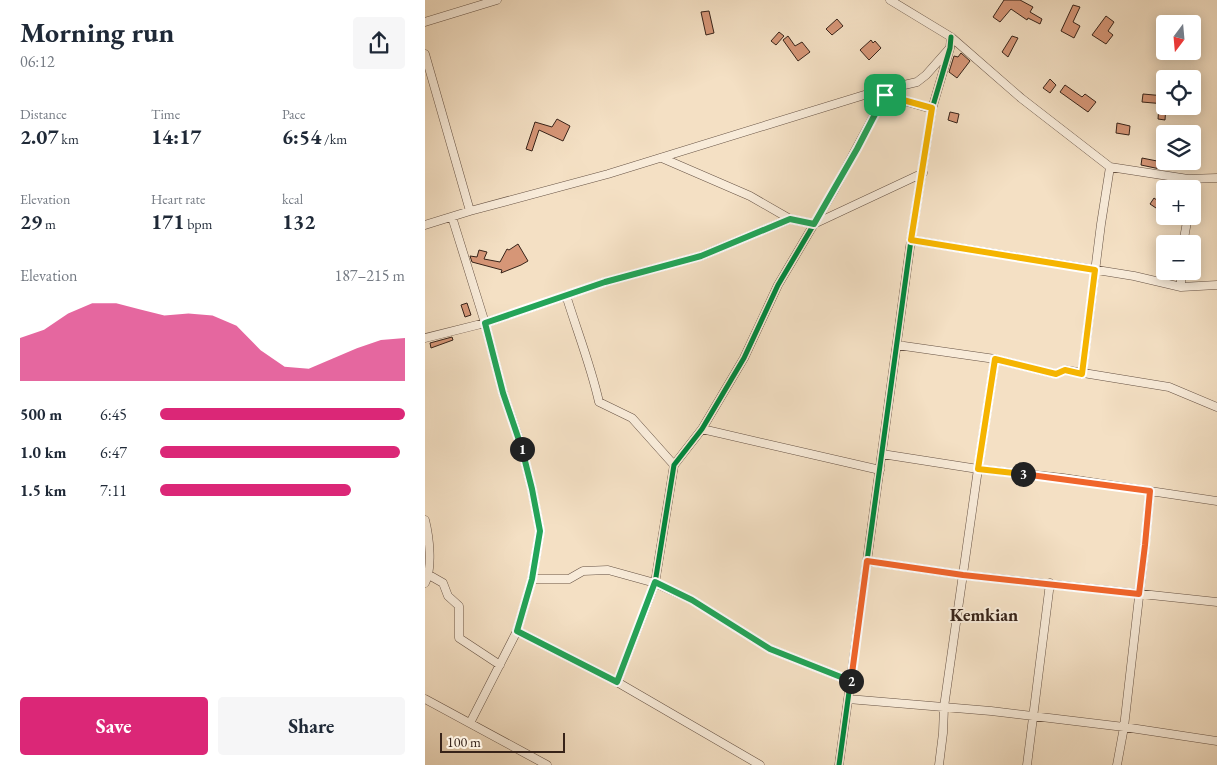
<!DOCTYPE html>
<meta charset="utf-8">
<style>
:root{--surface:#fff;--page:#f6f6f7;--text:#1f2937;--muted:#747a83;--accent:#db2777}
body{margin:0;font-family:"EB Garamond",serif;background:var(--page);color:var(--text);height:100vh;display:flex;flex-direction:column;font-size:19px;white-space:nowrap}
*{box-sizing:border-box;margin:0}
p{font-size:16px;color:var(--muted)}
.icon{flex:none;width:28px;height:28px;fill:none;stroke:currentColor;stroke-width:2;stroke-linecap:round;stroke-linejoin:round}
.map{position:relative;flex:1;overflow:hidden}
.details{display:flex;flex-direction:column;background:var(--surface);width:425px}
.details>*{flex:none}
.needle{width:32px;rotate:196deg}
.controls{position:absolute;left:731px;top:15px;display:grid;gap:10px}
.controls a{display:grid;place-items:center;width:45px;height:45px;border-radius:5px;background:var(--surface);box-shadow:0 2px 12px #0003;font-size:25px}
.scale{position:absolute;left:15px;bottom:12px;width:125px;box-sizing:border-box;padding-left:5px;border:2px solid #372319;border-top:0;font-size:14px;line-height:18px;white-space:nowrap;color:#372319;-webkit-text-stroke:4px #f8ebd9;paint-order:stroke}
.pin{position:absolute;display:grid;place-items:center;width:42px;height:42px;color:#fff;margin:-21px;border-radius:10px;box-shadow:0 2px 8px #0006}
.km{position:absolute;width:25px;height:25px;margin:-12px;border-radius:50%;background:#222;color:#fff;font-size:14px;line-height:25px;text-align:center}
.round{display:grid;place-items:center;flex:none;width:52px;height:52px;border-radius:5px;background:var(--page)}
.head{display:flex;align-items:center;justify-content:space-between;height:85px;padding:0 20px}
h1{font-size:28px;font-weight:700;line-height:38px}
.metrics{display:grid;grid-template-columns:repeat(3,1fr);gap:8px;height:85px;padding:5px 20px}
.metrics div{display:grid;align-content:center}
.metrics b{font-size:21px;font-weight:700}
.metrics small{font-size:14px;font-weight:400}
.metrics p{font-size:14px}
.chart{height:140px;padding:10px 20px}
.chart p{display:flex;justify-content:space-between}
.chart svg{width:100%;height:90px;margin-top:5px;fill:var(--accent);opacity:.7}
.action{display:flex;gap:10px;margin-top:auto;padding:10px 20px}
.action a{flex:1;height:58px;border-radius:5px;background:var(--accent);color:#fff;font-size:20px;font-weight:700;line-height:58px;text-align:center}
.action a+a{background:var(--page);color:var(--text)}
ul{padding:0 20px;list-style:none;font-size:16px}
li{display:grid;grid-template-columns:80px 60px 1fr;align-items:center;height:38px}
li i{height:12px;border-radius:6px;background:var(--accent)}
main{display:flex;flex:1;min-height:0}
.map>svg:first-child{display:block}
.building{fill:#d69677;stroke:#372319}
.lines{fill:none;stroke-linecap:round;stroke-linejoin:round}
.minor-casing{stroke:#665244;stroke-width:9}
.minor{stroke:#f8ebd9;stroke-width:8}
.cycleway-casing{stroke:#f8ebd9;stroke-width:8}
.cycleway{stroke:#00873e;stroke-width:5}
.split-1-casing{stroke:#fff;stroke-width:10}
.split-2-casing{stroke:#fff;stroke-width:10}
.split-3-casing{stroke:#fff;stroke-width:10}
.split-4-casing{stroke:#fff;stroke-width:10}
.split-1{stroke:#22a559;stroke-width:6}
.split-2{stroke:#22a559;stroke-width:6}
.split-3{stroke:#f0652b;stroke-width:6}
.split-4{stroke:#f5b400;stroke-width:6}
.labels{text-anchor:middle;dominant-baseline:central;stroke-width:4;stroke-linejoin:round;paint-order:stroke}
.neighbourhood-label{font-size:18px;font-weight:bold;fill:#372319;stroke:#f8ebd9}
</style>
<main>
<section class="details">
<div class="head"><div><h1>Morning run</h1><p>06:12</p></div><a class="round"><svg class="icon" aria-label="share" viewBox="0 0 24 24"><path d="M12 15V3M7 8l5-5 5 5M5 13v7h14v-7"/></svg></a></div>
<div class="metrics">
<div><p>Distance</p><b>2.07<small> km</small></b></div>
<div><p>Time</p><b>14:17</b></div>
<div><p>Pace</p><b>6:54<small> /km</small></b></div>
</div>
<div class="metrics">
<div><p>Elevation</p><b>29<small> m</small></b></div>
<div><p>Heart rate</p><b>171<small> bpm</small></b></div>
<div><p>kcal</p><b>132</b></div>
</div>
<div class="chart"><p><span>Elevation</span>187–215 m</p>
<svg viewBox="0 0 160 44" preserveAspectRatio="none"><path d="M0 44V23L10 19L20 11L30 6L40 6L50 9L60 12L70 11L80 12L90 17L100 29L110 37L120 38L130 33L140 28L150 24L160 23V44z"/></svg>
</div>
<ul>
<li><b>500 m</b>6:45<i style="width:100%"></i></li>
<li><b>1.0 km</b>6:47<i style="width:98%"></i></li>
<li><b>1.5 km</b>7:11<i style="width:78%"></i></li>
</ul>
<div class="action"><a>Save</a><a>Share</a></div>
</section>
<div class="map">
<svg width="792" height="765" viewBox="0 0 792 765">
<rect width="100%" height="100%" fill="#f4e0c4"/>
<filter id="stains"><feTurbulence type="fractalNoise" baseFrequency=".004" numOctaves="4"/><feColorMatrix values="0 0 0 0 .2 0 0 0 0 .09 0 0 0 0 .02 0 0 0 .5 -.17"/></filter>
<radialGradient id="worn" r=".72"><stop offset=".6" stop-color="#630" stop-opacity="0"/><stop offset="1" stop-color="#630" stop-opacity=".3"/></radialGradient>
<path class="building" d="M579,0h16l13,7 -3,5 12,7 -2,5 -12,-6 -1,2 -16,-11 -11,13 -7,-5z
M648,5l7,2 -7,15 7,4 -6,12 -13,-7z
M284,11l5,22 -8,2 -5,-23z
M681,16l8,6 -6,9 5,4 -7,9 -14,-9z
M412,19l6,7 -11,9 -6,-6z
M354,32l5,4 -8,9 -5,-4z
M363,36l7,10 7,-4 8,10 -12,9 -15,-21z
M587,36l6,2 -10,19 -6,-5z
M446,40l2,3 2,-2 6,7 -12,12 -9,-10z
M536,53l9,8 -13,17 -8,-6 5,-16 4,1z
M625,79l6,6 -6,8 -7,-5z
M640,85l17,12 3,-3 11,8 -8,10 -28,-20z
M718,94l22,2v8l-23,-2z
M734,106h7l-1,14 -7,-1z
M525,112l9,2 -2,9 -9,-3z
M132,119l13,7 -7,15 -24,-11 -7,21 -6,-2 9,-27 17,5z
M692,123l13,3 -1,9 -13,-2z
M717,158l20,4 -2,7 -19,-4z
M729,198l11,8v8l-15,-10z
M93,244l10,17 -7,4 -20,8 1,-3 -30,-8 -2,-6 7,1 2,-7 8,2 -3,7 16,3 7,-13 2,1z
M42,303l4,12 -6,2 -4,-12z
M27,337l1,3 -22,8 -1,-5z"/>
<g class="lines">
<defs>
<path id="minor" d="M465,0l61,37 70,61 89,69 78,12 29,-1
M0,22l72,-22
M0,54l45,157
M455,94l52,15
M237,158l88,38 40,23 24,5 109,-51
M27,217l33,106 18,70 17,49 12,47 8,42 -8,48 -15,52 -47,92
M0,225l45,-14 138,-37 266,-82 43,-10 9,-7 23,-26
M486,240l223,36 47,11 36,-2
M758,244l5,-28
M756,287v-16
M141,295c11,36 25,71 33,107l33,16 42,47
M0,338l60,-15 120,-41 96,-26 89,-37
M472,345l98,14 61,15 9,-4 104,17 48,20
M657,374l19,-150 9,-57
M277,429l178,41
M457,454l96,15 85,9 154,23
M0,520c4,16 8,48 0,63
M442,561l96,14 254,27
M4,575l14,8 5,13 11,10v32l41,27
M107,579h37l14,-8 25,-1 47,13 37,17 78,49 81,32
M92,631l100,51 143,83
M192,682l38,-99 19,-118 28,-36 42,-71 34,-73 55,-93 52,-97
M0,699l122,66
M423,699l143,12 133,16 93,14
M414,765l72,-525 21,-131 18,-61 1,-11
M514,765l4,-32 1,-26 34,-238 17,-110
M602,765l23,-182
M692,765l7,-38 21,-182 5,-54"/>
</defs>
<use href="#minor" class="minor-casing"/>
<use href="#minor" class="minor"/>
<defs>
<path id="cycleway" d="M192,682l38,-99 19,-118 28,-36 42,-71 34,-73 55,-93 52,-97
M414,765l72,-525 21,-131 18,-61 1,-11"/>
</defs>
<use href="#cycleway" class="cycleway-casing"/>
<use href="#cycleway" class="cycleway"/>
</g>
<g class="lines">
<defs>
<path id="split-1" d="M97,449l-19,-56 -18,-70 120,-41 96,-26 89,-37 24,5 43,-75 28,-54"/>
<path id="split-2" d="M97,449l10,40 8,42 -8,48 -15,52 100,51 38,-100 37,18 78,49 81,32"/>
<path id="split-3" d="M426,681l16,-120 96,14 176,19 6,-49 5,-54 -127,-17"/>
<path id="split-4" d="M460,95l47,13 -21,132 184,30 -13,104 -17,-4 -9,4 -61,-15 -17,110 45,5"/>
</defs>
<use href="#split-1" class="split-1-casing"/>
<use href="#split-2" class="split-2-casing"/>
<use href="#split-3" class="split-3-casing"/>
<use href="#split-4" class="split-4-casing"/>
<use href="#split-1" class="split-1"/>
<use href="#split-2" class="split-2"/>
<use href="#split-3" class="split-3"/>
<use href="#split-4" class="split-4"/>
</g>
<g class="labels">
<g class="neighbourhood-label">
<text x="559" y="614">Kemkian</text>
</g>
</g>
<rect width="100%" height="100%" filter="url(#stains)"/>
<rect width="100%" height="100%" fill="url(#worn)"/>
</svg>
<div class="controls">
<a><svg class="needle" viewBox="-14 -14 28 28"><path d="M0-13l5 13h-10z" fill="#e53935"/><path d="M0 13l5-13h-10z" fill="#747a83"/></svg></a>
<a><svg class="icon" aria-label="locate" viewBox="0 0 24 24"><circle cx="12" cy="12" r="6"/><path d="M12 2v4M12 18v4M2 12h4M18 12h4"/></svg></a>
<a><svg class="icon" aria-label="layers" viewBox="0 0 24 24"><path d="M12 4l9 5-9 5-9-5zM3 14l9 5 9-5"/></svg></a>
<a>+</a>
<a>−</a>
</div>
<div class="scale">100 m</div>
<div class="pin" style="left:460px;top:95px;background:#1e9e55"><svg class="icon" aria-label="arrive" viewBox="0 0 24 24"><path d="M6 21V4h12l-3 4 3 4H6"/></svg></div>
<b class="km" style="left:97px;top:449px">1</b>
<b class="km" style="left:426px;top:681px">2</b>
<b class="km" style="left:598px;top:474px">3</b>
</div>
</main>
